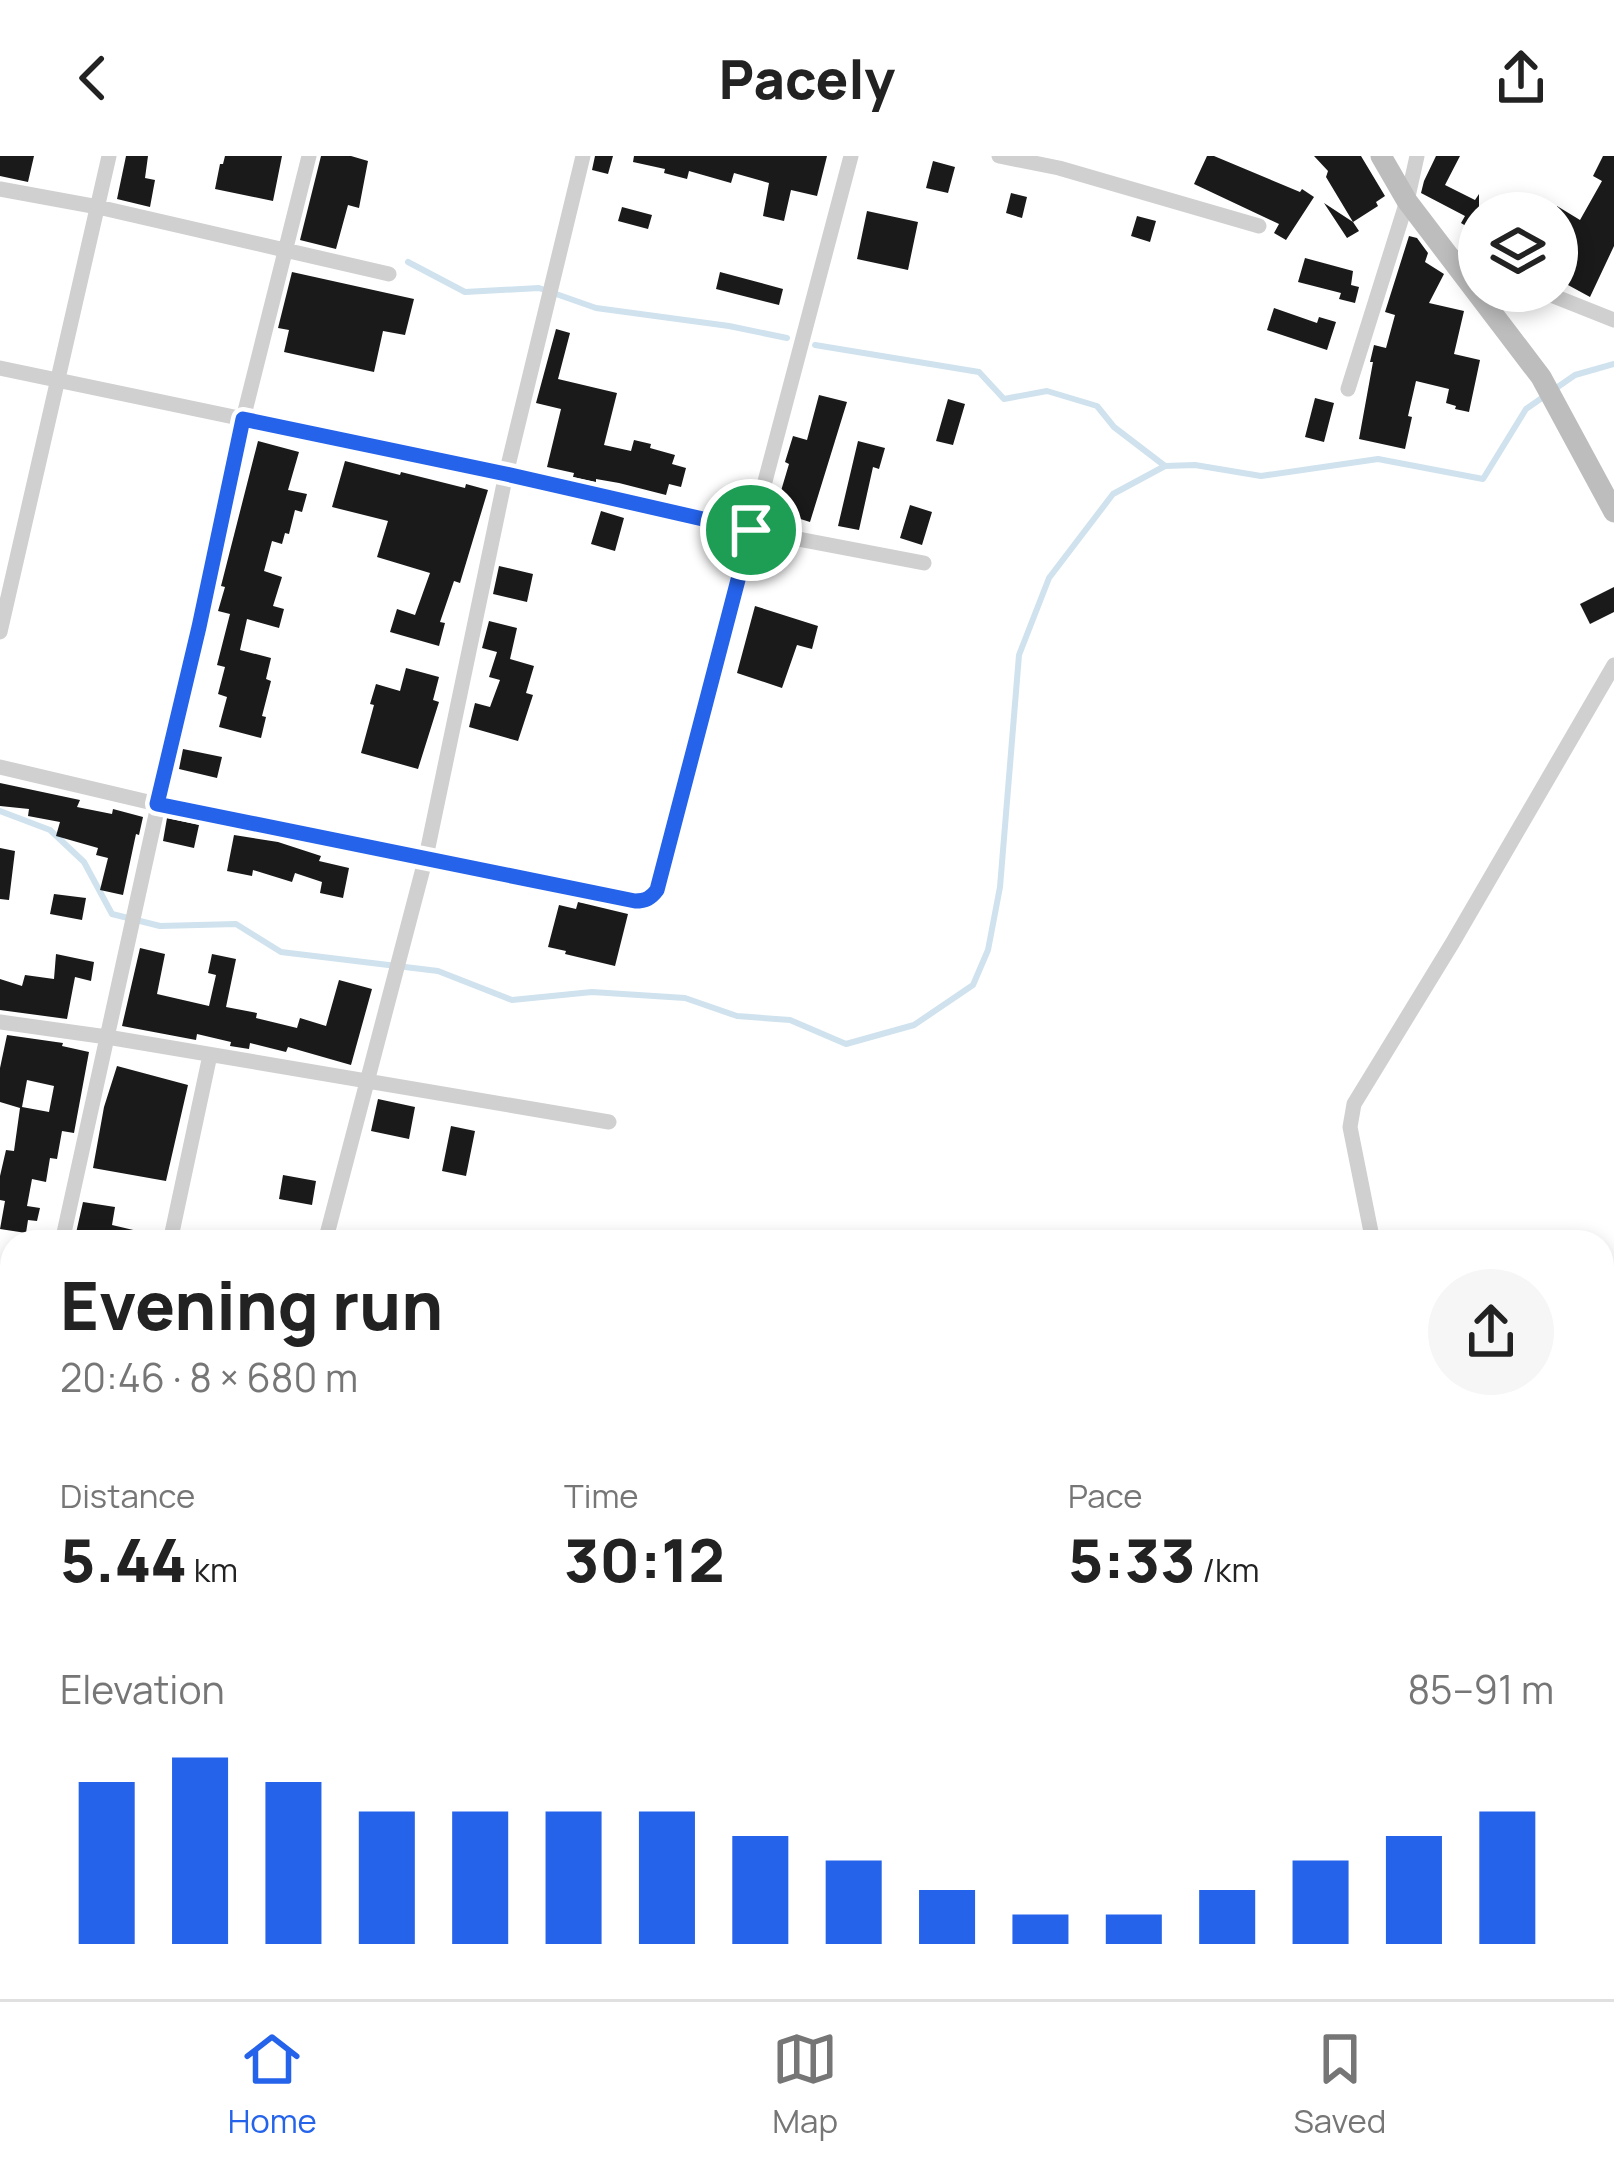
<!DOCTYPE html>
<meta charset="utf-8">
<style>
:root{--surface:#fff;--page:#f6f6f6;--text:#222;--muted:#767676;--line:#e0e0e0;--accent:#2563eb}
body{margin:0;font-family:Manrope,sans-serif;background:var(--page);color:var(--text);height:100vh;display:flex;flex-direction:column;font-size:45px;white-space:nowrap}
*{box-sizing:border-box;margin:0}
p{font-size:39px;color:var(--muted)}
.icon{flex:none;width:66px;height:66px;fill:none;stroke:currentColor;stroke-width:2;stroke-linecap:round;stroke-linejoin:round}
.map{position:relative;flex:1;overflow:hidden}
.sheet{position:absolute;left:0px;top:1074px;width:1614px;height:771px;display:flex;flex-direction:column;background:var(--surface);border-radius:36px 36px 0 0;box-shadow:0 6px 18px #0003}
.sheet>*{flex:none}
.controls{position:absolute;left:1458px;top:36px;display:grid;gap:24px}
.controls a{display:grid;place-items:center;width:120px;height:120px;border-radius:50%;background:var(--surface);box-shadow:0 6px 18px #0003;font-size:60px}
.pin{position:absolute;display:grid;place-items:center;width:102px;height:102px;color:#fff;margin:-51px;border:6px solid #fff;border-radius:50%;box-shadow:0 3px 12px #0007}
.round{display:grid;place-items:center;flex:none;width:126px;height:126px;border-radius:63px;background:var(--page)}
.summary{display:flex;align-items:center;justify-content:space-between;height:204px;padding:0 60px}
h1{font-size:66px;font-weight:800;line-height:90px}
.figures{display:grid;grid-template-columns:repeat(3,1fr);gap:18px;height:204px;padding:12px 60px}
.figures div{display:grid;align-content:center}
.figures b{font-size:60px;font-weight:800}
.figures small{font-size:33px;font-weight:400}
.figures p{font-size:33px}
.chart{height:336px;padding:24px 60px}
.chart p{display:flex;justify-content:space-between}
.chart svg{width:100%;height:216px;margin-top:12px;stroke:var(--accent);stroke-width:6}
header{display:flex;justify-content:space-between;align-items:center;height:156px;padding:0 60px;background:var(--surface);font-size:54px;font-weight:800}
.tabs{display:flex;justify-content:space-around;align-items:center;height:168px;border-top:3px solid var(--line);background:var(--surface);font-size:33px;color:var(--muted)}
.tabs a{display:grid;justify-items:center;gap:6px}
.tabs .current{color:var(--accent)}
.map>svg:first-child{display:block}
.water{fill:url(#water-waves)}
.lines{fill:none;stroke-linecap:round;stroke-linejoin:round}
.stream{stroke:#cfe2ee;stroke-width:6}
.building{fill:#1a1a1a;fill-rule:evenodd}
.minor{stroke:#d0d0d0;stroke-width:15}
.secondary{stroke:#bdbdbd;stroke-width:21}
.route-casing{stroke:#fff;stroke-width:24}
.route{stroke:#2563eb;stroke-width:15}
</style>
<header><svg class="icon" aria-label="back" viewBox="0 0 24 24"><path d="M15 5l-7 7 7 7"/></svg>Pacely<svg class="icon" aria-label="share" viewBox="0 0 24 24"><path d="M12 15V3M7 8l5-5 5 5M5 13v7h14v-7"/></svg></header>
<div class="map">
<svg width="1614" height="1843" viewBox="0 0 1614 1843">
<defs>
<pattern id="water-waves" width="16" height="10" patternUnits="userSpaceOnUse" patternTransform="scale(3)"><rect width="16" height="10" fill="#cfe2ee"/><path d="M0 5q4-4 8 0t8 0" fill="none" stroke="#b2c2cd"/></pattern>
</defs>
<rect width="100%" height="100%" fill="#fff"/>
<path class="water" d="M1614,1621v222h-597l33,-10h552v-208z"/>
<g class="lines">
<path class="stream" d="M408,106l57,30 74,-4 57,20 133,18 58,12
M815,189l164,27 25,27 43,-8 50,15 17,21 51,39 30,-1 66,11 117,-17 105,20 43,-70 49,-34 39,-11
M0,655l50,19 34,32 28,52 48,12 76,-2 45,28 157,19 74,29 80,-8 93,6 52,18 53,4 56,24 68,-19 59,-40 15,-35 12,-63 19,-232 30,-77 64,-84 52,-28"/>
</g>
<path class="building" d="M0,0h34l-6,26 -28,-6z
M126,0h22l-3,22 10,2 -5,27 -33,-8z
M225,0h57l-9,45 -58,-12 5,-25h3z
M321,0h30l17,5 -9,47 -11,-3 -12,44 -36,-9z
M595,0h18l-5,18 -16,-4z
M634,0h193l-10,40 -26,-6 -7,31 -21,-5 6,-33 -35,-10 -3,10 -42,-12 -2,8 -23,-6 1,-4 -32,-7z
M1207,0h7l86,36 2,-3 12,8 -28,43 -12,-7 5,-9 -85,-40z
M1314,0h47l24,40 -9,6 2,4 -25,16 6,9 -12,7 -23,-35 29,19 -27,-45 2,-6z
M1436,0h24l-15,29 30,15 4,-6v40l-18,-11 4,-7 -44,-23 3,-12z
M1603,0h11v90l-24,51 -33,-18v-73l23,14 22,-39 -9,-5z
M933,5l22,6 -7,26 -22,-5z
M1011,37l16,4 -5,21 -16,-5z
M622,51l30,8 -4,14 -30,-8z
M867,55l51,11 -10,48 -51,-11z
M1137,60l19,5 -6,21 -19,-6z
M1409,80l8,2 11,15 -3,9 19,12 -15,29 35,8 -10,43 26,6 -11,52 -14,-3 1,-3 -10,-3 3,-14 -33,-8 -8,35 4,1 -7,32 -46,-10 14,-77h-3l4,-17 12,3 9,-33 -10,-3z
M1305,102l48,13 -2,14 8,2 -4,16 -16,-4 2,-6 -43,-11z
M292,116l122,27 -9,36 -22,-4 -9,41 -90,-20 5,-22 -11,-2z
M720,116l63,17 -4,16 -63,-16z
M1274,152l43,15 2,-6 17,5 -9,28 -60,-20z
M556,173l14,4 -12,46 59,14 -13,52 27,6 3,-11 17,4 -1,4 25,7 -3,9 14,4 -5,19 -12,-3 -3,11 -47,-12 -23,-4v3l-23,-5 1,-4 -27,-6 14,-58 -25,-6z
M819,239l28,7 -37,120 -35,-11 14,-47 -4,-2 8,-26 14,4z
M1315,242l19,5 -10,39 -19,-5z
M948,243l17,5 -12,41 -17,-4z
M258,285l41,11 -11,38 19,4 -5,18 -7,-2 -6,24 -4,-1 -3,11 -10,-3 -8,30 18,6 -9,29 11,3 -5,19 -32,-9 -7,31 31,8 -5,21 5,2 -9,35 4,1 -5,21 -42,-11 8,-30 -9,-3 7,-27 -8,-2 13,-51 -12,-3 7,-24 -4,-1z
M858,285l27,7 -6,21 -6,-2 -14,63 -21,-4z
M345,305l55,14 1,-3 64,16 1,-4 22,6 -28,93 -6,-2 -14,41 5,1 -6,23 -49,-14 7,-23 18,6 15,-42 -53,-16 11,-36 -56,-14z
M910,349l22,7 -10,33 -22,-7z
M601,355l23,7 -9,33 -24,-7z
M499,410l34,8 -6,28 -34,-8z
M1614,431v25l-24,12 -10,-20z
M755,450l63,20 -6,23 -15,-4 -15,43 -45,-15z
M489,465l28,7 -7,31 24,7 -8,27 7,2 -15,46 -49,-14 6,-24 15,4 10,-27 -11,-3 8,-25 -15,-4z
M406,512l33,9 -6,23 6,2 -21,67 -57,-16 13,-48 -4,-1 6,-20 24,7z
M183,593l39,8 -5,21 -38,-9z
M0,627l80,17 -3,7 35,7 1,-5 30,8 -4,18 -3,-1 -13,61 -23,-5 8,-32 -12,-3 2,-7 -42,-12 4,-14 -32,-6 1,-7 -29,-3z
M167,662l32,7 -5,23 -31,-7z
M234,679l44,7 43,14 -2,5 30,7 -6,30 -23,-5 2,-11 -27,-9 -3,9 -39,-12 -1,6 -25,-5z
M0,692l15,3 -6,49 -9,-1z
M54,738l32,4 -4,22 -32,-6z
M578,746l50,12 -13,52 -50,-12 1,-3 -18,-4 11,-42 17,4z
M140,792l25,6 -8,40 52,12 7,-31 -8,-2 4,-19 24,5 -10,48 31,6 -1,5 41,10 3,-10 26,8 13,-46 33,9 -21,76 -63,-18 -2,5 -36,-9 -1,6 -19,-3 1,-4 -34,-8 -1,6 -74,-14z
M56,798l38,8 -3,19 -16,-4 -8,42 -67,-9v-31l22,7 3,-11 29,4z
M7,879l56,8 -1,3 27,6 -15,81 -12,-2 -5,28 -7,-1 -4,24 -14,-3 -5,27 13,2 -3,13 -9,-1 -2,13 -26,-4 5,-28 -5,-1v-24l6,-26 8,1 6,-43 -20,-6v-34zM27,924l27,6 -5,26 -27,-5z
M117,910l71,19 -22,96 -73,-13 11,-61z
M378,943l37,8 -6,32 -38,-8z
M451,970l24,5 -9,45 -24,-5z
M283,1019l33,6 -4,24 -33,-6z
M83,1046l32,5 -3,18 47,11 -1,6h-84z"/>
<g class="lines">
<path class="minor" d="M999,0l60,12 200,58
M0,33l98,18 291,67
M1450,99l29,11
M1541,135l73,29
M0,212l506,106 245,56 173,33
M1348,233l59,-188 10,-45
M0,476l109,-476
M0,611l157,37 478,97 14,-2 8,-9 194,-734
M0,866l107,15 502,85
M62,1086l181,-823 66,-263
M170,1086l40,-187
M325,1086l101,-385 80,-383 77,-318
M1373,1086l-23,-115 4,-23 99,-162 161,-277
M0,1170l12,2
M0,1349l12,-50
M0,1382l12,3
M0,1700l12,3
M492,1833l19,10
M166,1843l2,-10
M383,1843l3,-10
M593,1843l3,-10"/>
<path class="secondary" d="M1381,0l26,45 134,176 73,135"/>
</g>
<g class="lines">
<defs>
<path id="route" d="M243,263l263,55 245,56 -94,360c-6,8 -11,11 -22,11l-478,-97 42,-177z"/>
</defs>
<use href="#route" class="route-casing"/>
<use href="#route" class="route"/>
</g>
</svg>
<div class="controls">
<a><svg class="icon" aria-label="layers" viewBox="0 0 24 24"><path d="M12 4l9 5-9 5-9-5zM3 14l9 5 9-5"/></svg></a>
</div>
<div class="pin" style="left:751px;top:374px;background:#1e9e55"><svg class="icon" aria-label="arrive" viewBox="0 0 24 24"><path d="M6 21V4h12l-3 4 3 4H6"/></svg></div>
<section class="sheet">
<div class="summary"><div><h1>Evening run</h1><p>20:46 · 8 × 680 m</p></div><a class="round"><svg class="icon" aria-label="share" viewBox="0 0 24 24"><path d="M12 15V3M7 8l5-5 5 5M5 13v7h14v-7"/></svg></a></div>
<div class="figures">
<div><p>Distance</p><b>5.44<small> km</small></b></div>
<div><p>Time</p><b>30:12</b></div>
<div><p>Pace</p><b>5:33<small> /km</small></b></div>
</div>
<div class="chart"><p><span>Elevation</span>85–91 m</p>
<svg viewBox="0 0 160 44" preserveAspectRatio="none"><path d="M5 44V11M15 44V6M25 44V11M35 44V17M45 44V17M55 44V17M65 44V17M75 44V22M85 44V27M95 44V33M105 44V38M115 44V38M125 44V33M135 44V27M145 44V22M155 44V17"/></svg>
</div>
</section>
</div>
<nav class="tabs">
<a class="current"><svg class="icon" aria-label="home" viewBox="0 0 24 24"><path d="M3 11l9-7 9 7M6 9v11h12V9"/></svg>Home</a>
<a><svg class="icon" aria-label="map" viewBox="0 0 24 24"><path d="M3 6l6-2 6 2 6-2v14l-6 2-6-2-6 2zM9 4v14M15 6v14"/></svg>Map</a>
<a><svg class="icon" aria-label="saved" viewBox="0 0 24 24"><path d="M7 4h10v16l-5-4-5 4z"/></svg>Saved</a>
</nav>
